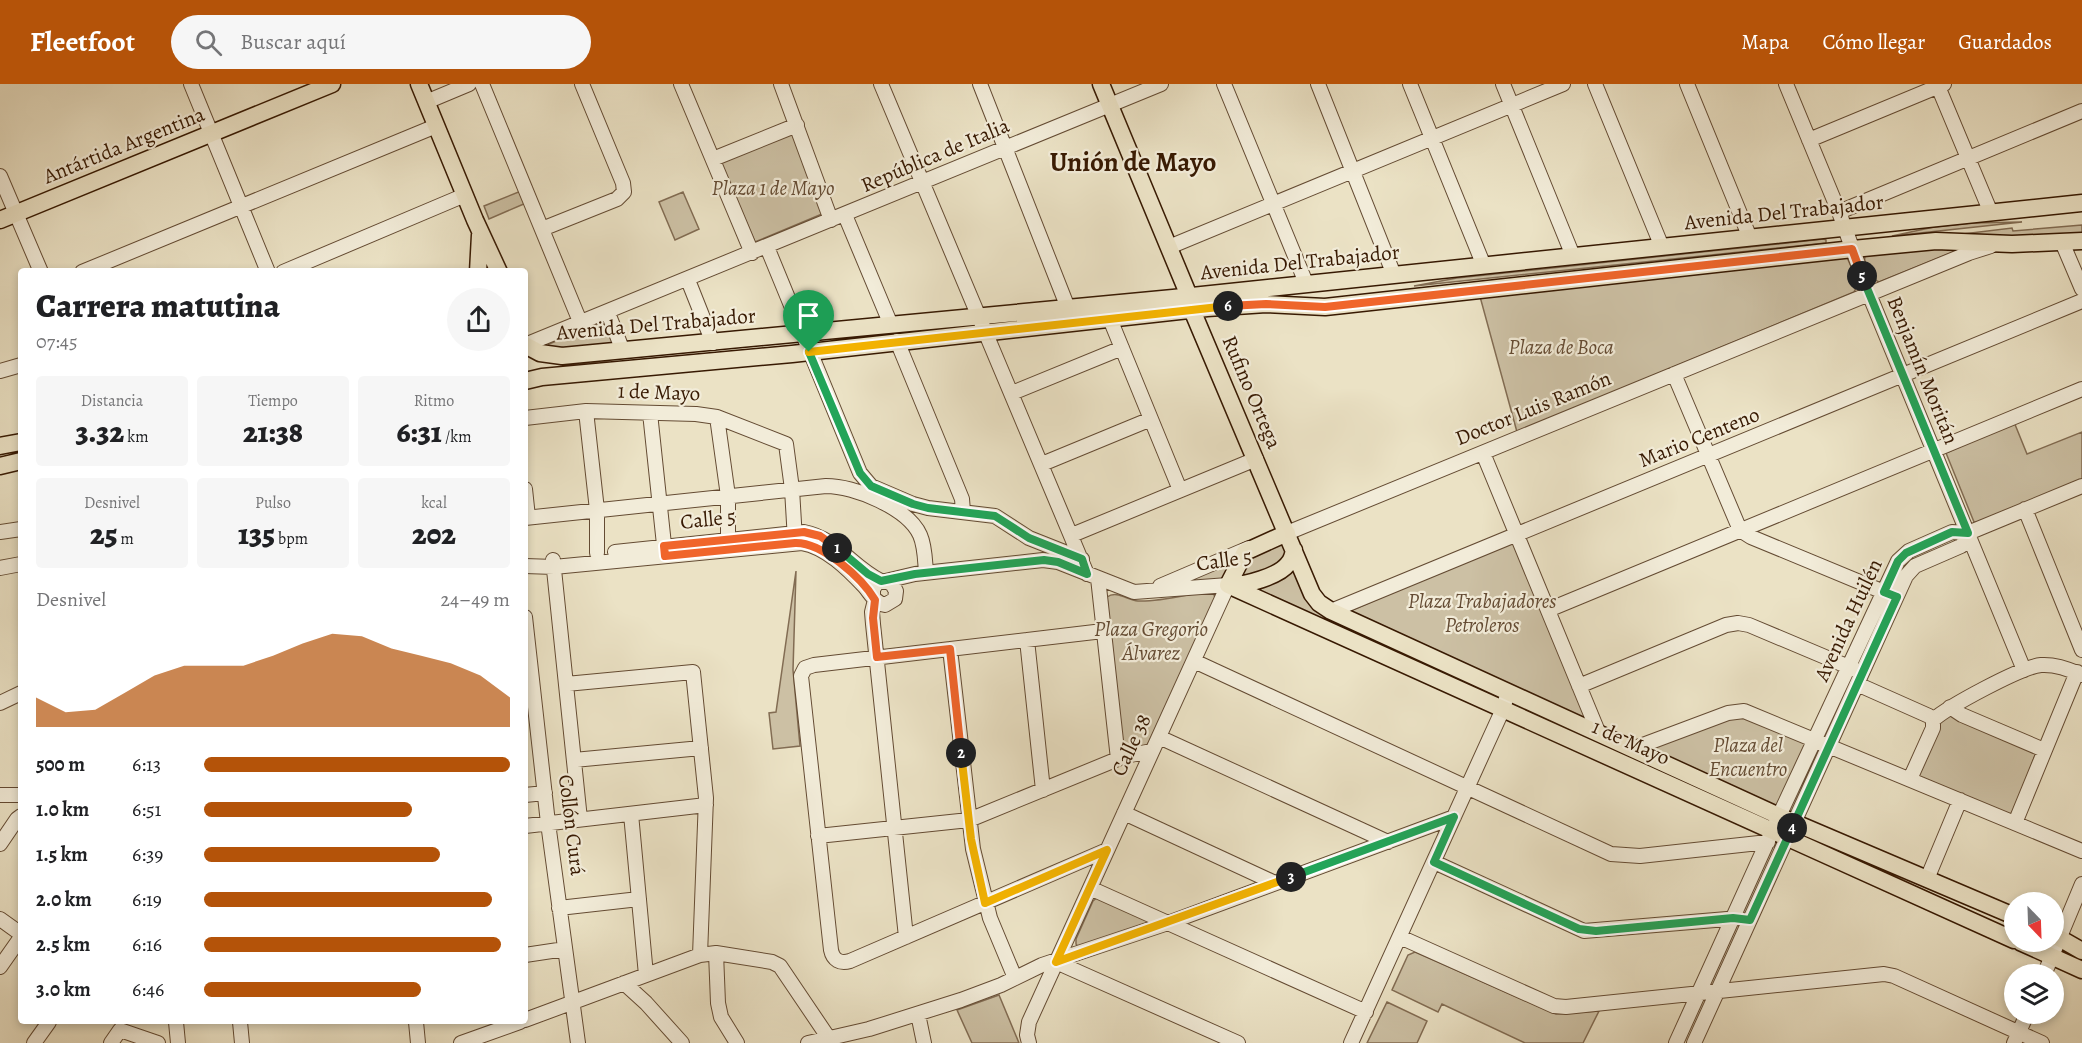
<!DOCTYPE html>
<html lang="es">
<meta charset="utf-8">
<style>
:root{--surface:#fff;--page:#f6f6f6;--text:#202124;--muted:#757577;--accent:#b45309}
body{margin:0;font-family:Alegreya,serif;background:var(--page);color:var(--text);height:100vh;display:flex;flex-direction:column;font-size:22px;white-space:nowrap}
*{box-sizing:border-box;margin:0}
p{font-size:20px;color:var(--muted)}
.icon{flex:none;width:33px;height:33px;fill:none;stroke:currentColor;stroke-width:2;stroke-linecap:round;stroke-linejoin:round}
.map{position:relative;flex:1;overflow:hidden}
.drawer{position:absolute;left:18px;top:184px;width:510px;height:756px;display:flex;flex-direction:column;background:var(--surface);border-radius:6px;box-shadow:0 3px 9px #0003}
.drawer>*{flex:none}
.needle{width:39px;rotate:157deg}
.controls{position:absolute;left:2004px;top:808px;display:grid;gap:12px}
.controls a{display:grid;place-items:center;width:60px;height:60px;border-radius:50%;background:var(--surface);box-shadow:0 3px 9px #0003;font-size:30px}
.pin{position:absolute;display:grid;place-items:center;width:51px;height:51px;color:#fff;margin:-62px -26px;border-radius:50% 50% 50% 0;rotate:-45deg;box-shadow:0 0 6px #0007}
.pin .icon{rotate:45deg}
.km{position:absolute;width:30px;height:30px;margin:-15px;border-radius:50%;background:#222;color:#fff;font-size:16px;line-height:30px;text-align:center}
.round{display:grid;place-items:center;flex:none;width:63px;height:63px;border-radius:32px;background:var(--page)}
.head{display:flex;align-items:center;justify-content:space-between;height:102px;padding:0 18px}
h1{font-size:33px;font-weight:800;line-height:45px}
.metrics{display:grid;grid-template-columns:repeat(3,1fr);gap:9px;height:102px;padding:6px 18px}
.metrics div{display:grid;align-content:center;border-radius:6px;background:var(--page);text-align:center}
.metrics b{font-size:30px;font-weight:800}
.metrics small{font-size:16px;font-weight:400}
.metrics p{font-size:16px}
.chart{height:168px;padding:12px 18px}
.chart p{display:flex;justify-content:space-between}
.chart svg{width:100%;height:108px;margin-top:6px;fill:var(--accent);opacity:.7}
ul{padding:0 18px;list-style:none;font-size:20px}
li{display:grid;grid-template-columns:96px 72px 1fr;align-items:center;height:45px}
li i{height:15px;border-radius:8px;background:var(--accent)}
header{display:flex;align-items:center;gap:36px;box-sizing:border-box;height:84px;padding:0 30px;background:var(--accent);color:#fff}
header strong{font-size:28px}
nav{display:flex;gap:33px;margin-inline-start:auto;font-size:21px}
.search{width:420px;height:54px;background:var(--page);display:flex;align-items:center;gap:15px;box-sizing:border-box;padding:0 21px;border-radius:33px;color:var(--muted);font-size:22px}
.map>svg:first-child{display:block}
.green{fill:#ccc0a4;stroke:#826c53;stroke-width:1.5}
.lines{fill:none;stroke-linecap:round;stroke-linejoin:round}
.minor-casing{stroke:#644b33;stroke-width:16}
.major-casing{stroke:#371902;stroke-width:19}
.minor{stroke:#f2ecd9;stroke-width:14}
.major{stroke:#ebe2c5;stroke-width:16}
.split-1-casing{stroke:#fff;stroke-width:12}
.split-2-casing{stroke:#fff;stroke-width:12}
.split-3-casing{stroke:#fff;stroke-width:12}
.split-4-casing{stroke:#fff;stroke-width:12}
.split-5-casing{stroke:#fff;stroke-width:12}
.split-6-casing{stroke:#fff;stroke-width:12}
.split-7-casing{stroke:#fff;stroke-width:12}
.split-1{stroke:#22a559;stroke-width:8}
.split-2{stroke:#f0652b;stroke-width:8}
.split-3{stroke:#f5b400;stroke-width:8}
.split-4{stroke:#22a559;stroke-width:8}
.split-5{stroke:#22a559;stroke-width:8}
.split-6{stroke:#f0652b;stroke-width:8}
.split-7{stroke:#f5b400;stroke-width:8}
.labels{text-anchor:middle;dominant-baseline:central;stroke-width:4.5;stroke-linejoin:round;paint-order:stroke}
.street-label{font-size:21px;fill:#371902;stroke:#f2ecd9}
.park-label{font-size:21px;font-style:italic;fill:#644b33;stroke:#f2ecd9}
.district-label{font-size:27px;font-weight:bold;fill:#371902;stroke:#f2ecd9}
</style>
<header>
<strong>Fleetfoot</strong>
<div class="search"><svg class="icon" aria-label="search" viewBox="0 0 24 24"><circle cx="10" cy="10" r="6"/><path d="M15 15l6 6"/></svg>Buscar aquí</div>
<nav><a>Mapa</a><a>Cómo llegar</a><a>Guardados</a></nav>
</header>
<div class="map">
<svg width="2082" height="959" viewBox="0 0 2082 959">
<rect width="100%" height="100%" fill="#ebe2c5"/>
<filter id="stains"><feTurbulence type="fractalNoise" baseFrequency=".00333" numOctaves="4"/><feColorMatrix values="0 0 0 0 .2 0 0 0 0 .09 0 0 0 0 .02 0 0 0 .5 -.17"/></filter>
<radialGradient id="worn" r=".72"><stop offset=".6" stop-color="#630" stop-opacity="0"/><stop offset="1" stop-color="#630" stop-opacity=".3"/></radialGradient>
<path class="green" d="M793,49l29,81 -67,28 -34,-79z
M521,107l5,12 -37,16 -5,-13z
M683,108l16,37 -24,11 -16,-38z
M2022,138l-130,14 42,-9 37,-4z
M2082,141v8l-10,1 -73,5 -61,-2 74,-9 1,3z
M1824,155l2,1v3l-412,43 43,-8z
M1917,162l40,3 -1,2 -77,31 -8,-4c-3,-8 -9,-17 -5,-24z
M1847,173c4,11 14,26 7,35l-337,140 -38,-139z
M600,239l7,2 7,19 -59,10 -8,-7 2,-3z
M2014,338l13,32 55,-22v49l-105,41h-3l-28,-69z
M1513,457l74,176 -4,3 -233,-109z
M1277,458l10,3 -3,17 -41,16 -4,-10 4,-9z
M1235,476l-11,19 -41,3z
M1293,480l16,35 187,93 -2,5 -244,-108z
M796,487l-3,99 7,76 -27,3 -4,-36 7,-1z
M1209,507l5,3 1,5 -66,143 -2,3 -21,5 -4,-2 -15,-151c10,-7 20,3 31,4 22,1 50,-7 71,-10z
M1734,630l70,27 2,4 -29,63 -123,-54 -3,-7z
M1948,630l88,39 -22,59 -3,3 -92,-38 -1,-5 25,-55z
M1098,813l55,24 -75,26 -2,-3v-5l17,-38z
M1415,868l141,62 43,-3 -16,32h-58l-83,-39 -4,8 -46,-22 16,-35z
M999,911l20,48h-47l-15,-33z
M1387,918l40,19 -10,22h-50z"/>
<g class="lines">
<defs>
<path id="minor" d="M191,0l77,188
M482,0l99,240
M681,0l71,169
M781,0l50,136
M881,0l206,490
M980,0l88,224
M1224,0l82,199
M1318,0l76,191
M1410,0l74,182
M1503,0l70,172
M1595,0l67,163
M1687,0l63,154
M1786,0l53,128 30,82 155,376
M1937,0l54,129
M426,18l43,-18
M1809,56l135,-56
M713,75l84,-34
M0,92l41,96
M1839,128l243,-101
M845,131l46,110
M542,145l75,-30 7,-7 -1,-9 -41,-99
M2062,158l20,47
M767,163l93,226 11,13 42,18 15,4 67,8 34,22 53,21
M1169,163l394,-163
M82,188l354,-146
M283,188l182,-77
M688,196l25,63
M608,229l15,38
M1110,235l70,171
M897,257l65,158 1,12
M525,261l636,-261
M0,287l21,-6
M1674,290l66,156 11,7 140,58
M1012,309l110,-45
M586,327l11,99v43
M650,329l15,141
M717,333l11,79v44
M525,334l61,-7 110,3 21,3 69,27 6,45 3,51
M1483,369l116,281
M1042,380l109,-45
M525,405l3,28
M2025,425l57,141
M525,434l301,-32c28,0 82,22 94,49 5,11 5,26 6,37
M0,448l21,-3
M1287,449l682,-280 22,-7
M1968,449l114,-47
M1072,451l184,-76
M615,468l189,-20c32,6 49,36 77,49
M553,476l27,259
M525,482l29,1 248,-24c24,4 46,26 62,43 7,8 11,17 21,19l10,-6 1,-8 -4,-7 -7,-3
M0,484l21,-4
M1098,494l20,181
M1160,502l89,-38
M873,513v-8l4,-6 38,-9 128,-14 15,2 76,30 94,-7 -199,437 -2,13 2,8
M875,516l-3,12 1,12 33,313
M1548,526l534,-221
M1331,527l751,-310
M525,533l23,206 30,220
M1103,547l-289,34 -9,3 -4,8 30,274c2,10 9,14 19,11l257,-111
M1027,556l16,150
M950,565l23,200 17,69 25,60
M1194,577l417,193 29,2 128,-14
M566,600l127,-12 13,126 -6,157
M1857,600l72,32 4,4
M1579,602l147,-61 12,-2 11,2 107,45
M0,619l21,-10
M1950,623l12,8 82,35
M1933,636c16,-14 88,-53 108,-55 14,-1 28,4 41,10
M1159,653l229,105
M1632,665l96,-36 16,-2 338,140
M574,676l127,-12
M1910,695l23,-51v-8
M0,711h21
M525,711l20,-2
M1124,729l151,70
M631,730l15,161
M2015,739l62,-151
M525,742l181,-21
M818,752l151,-16 156,-64 27,-5
M0,760l17,-25 4,-3
M1434,778l150,69 155,-13
M1927,795l33,-79
M1090,804l276,124
M559,824l80,-9
M0,835l21,15
M1400,853l154,69 12,1 318,-33 10,2 148,67
M716,869l2,50 3,14 16,26
M525,871l40,-6
M1056,878l182,81
M0,883l21,-30
M2044,891l38,-91
M624,899l22,20 36,40
M918,930l6,29
M525,936l175,-65 16,-2 56,9 8,4 52,77
M176,938l2,21
M240,938l2,21
M416,938l2,21
M120,946l38,13
M34,959l15,-21
M111,959l9,-13
M461,959l59,-21
M808,959l61,-14 92,-29 40,-15 41,-20 126,-42 286,-106
M1351,959l152,-334 5,-17
M1676,959l103,-227 119,-255 11,-10 43,-19 16,1
M1694,959l212,-467 9,-10 46,-20 4,-4 3,-9
M2014,959l13,-29"/>
<path id="major" d="M419,0l56,136 24,52
M1101,0l88,212 3,14 120,284 7,9 12,8 448,205 235,100
M0,136l332,-136
M478,188l2,-37
M525,261l15,8 22,3 611,-58 909,-95
M525,297l17,-4 250,-23 415,-46 59,-4 59,3 528,-58 83,-8 76,3 70,-3
M0,362l21,-4
M0,382l21,-5
M1228,501l786,355
M1228,501l17,-33 42,-19
M1229,501c16,1 50,-9 59,-21 4,-4 5,-9 6,-14
M2054,851l28,16
M2020,858l62,28"/>
</defs>
<use href="#minor" class="minor-casing"/>
<use href="#major" class="major-casing"/>
<use href="#minor" class="minor"/>
<use href="#major" class="major"/>
</g>
<g class="lines">
<defs>
<path id="split-1" d="M809,268l51,121 11,13 42,18 15,4 67,8 34,22 53,21 5,15 -29,-12 -14,-2 -129,14 -34,7 -13,-7 -31,-26"/>
<path id="split-2" d="M837,464l-17,-12 -16,-4 -140,14 1,10 130,-13c27,-1 67,35 80,57l-2,18 4,39 73,-8 11,104"/>
<path id="split-3" d="M961,669l10,86 14,64 122,-53 -51,112 235,-85"/>
<path id="split-4" d="M1291,793l163,-60 -20,45 145,67 17,2 137,-13 17,2 42,-92"/>
<path id="split-5" d="M1792,744l105,-231 -13,-5 14,-31 8,-8 46,-21 16,1 -106,-257"/>
<path id="split-6" d="M1228,222l38,-2 59,3 527,-58 10,27"/>
<path id="split-7" d="M809,268l419,-46"/>
</defs>
<use href="#split-1" class="split-1-casing"/>
<use href="#split-2" class="split-2-casing"/>
<use href="#split-3" class="split-3-casing"/>
<use href="#split-4" class="split-4-casing"/>
<use href="#split-5" class="split-5-casing"/>
<use href="#split-6" class="split-6-casing"/>
<use href="#split-7" class="split-7-casing"/>
<use href="#split-1" class="split-1"/>
<use href="#split-2" class="split-2"/>
<use href="#split-3" class="split-3"/>
<use href="#split-4" class="split-4"/>
<use href="#split-5" class="split-5"/>
<use href="#split-6" class="split-6"/>
<use href="#split-7" class="split-7"/>
</g>
<g class="labels">
<g class="street-label">
<text transform="translate(124 61) rotate(-22)">Antártida Argentina</text>
<text transform="translate(935 71) rotate(-23)">República de Italia</text>
<text transform="translate(1784 128) rotate(-6)">Avenida Del Trabajador</text>
<text transform="translate(1300 178) rotate(-6)">Avenida Del Trabajador</text>
<text transform="translate(656 240) rotate(-5)">Avenida Del Trabajador</text>
<text transform="translate(1923 286) rotate(68)">Benjamín Moritán</text>
<text transform="translate(659 308) rotate(2)">1 de Mayo</text>
<text transform="translate(1252 308) rotate(67)">Rufino Ortega</text>
<text transform="translate(1533 324) rotate(-22)">Doctor Luis Ramón</text>
<text transform="translate(1699 353) rotate(-22)">Mario Centeno</text>
<text transform="translate(708 435) rotate(-6)">Calle 5</text>
<text transform="translate(1224 476) rotate(-8)">Calle 5</text>
<text transform="translate(1848 536) rotate(-65)">Avenida Huilén</text>
<text transform="translate(1631 658) rotate(24)">1 de Mayo</text>
<text transform="translate(1131 661) rotate(-65)">Calle 38</text>
<text transform="translate(572 741) rotate(83)">Collón Curá</text>
</g>
<g class="park-label">
<text x="773" y="104">Plaza 1 de Mayo</text>
<text x="1561" y="263">Plaza de Boca</text>
<text x="1482" y="517">Plaza Trabajadores<tspan x="1482" dy="24">Petroleros</tspan></text>
<text x="1151" y="545">Plaza Gregorio<tspan x="1151" dy="24">Álvarez</tspan></text>
<text x="1748" y="661">Plaza del<tspan x="1748" dy="24">Encuentro</tspan></text>
</g>
<g class="district-label">
<text x="1133" y="78">Unión de Mayo</text>
</g>
</g>
<rect width="100%" height="100%" filter="url(#stains)"/>
<rect width="100%" height="100%" fill="url(#worn)"/>
</svg>
<div class="controls">
<a><svg class="needle" viewBox="-14 -14 28 28"><path d="M0-13l5 13h-10z" fill="#e53935"/><path d="M0 13l5-13h-10z" fill="#757577"/></svg></a>
<a><svg class="icon" aria-label="layers" viewBox="0 0 24 24"><path d="M12 4l9 5-9 5-9-5zM3 14l9 5 9-5"/></svg></a>
</div>
<div class="pin" style="left:809px;top:268px;background:#1e9e55"><svg class="icon" aria-label="arrive" viewBox="0 0 24 24"><path d="M6 21V4h12l-3 4 3 4H6"/></svg></div>
<b class="km" style="left:837px;top:464px">1</b>
<b class="km" style="left:961px;top:669px">2</b>
<b class="km" style="left:1291px;top:793px">3</b>
<b class="km" style="left:1792px;top:744px">4</b>
<b class="km" style="left:1862px;top:192px">5</b>
<b class="km" style="left:1228px;top:222px">6</b>
<section class="drawer">
<div class="head"><div><h1>Carrera matutina</h1><p>07:45</p></div><a class="round"><svg class="icon" aria-label="share" viewBox="0 0 24 24"><path d="M12 15V3M7 8l5-5 5 5M5 13v7h14v-7"/></svg></a></div>
<div class="metrics">
<div><p>Distancia</p><b>3.32<small> km</small></b></div>
<div><p>Tiempo</p><b>21:38</b></div>
<div><p>Ritmo</p><b>6:31<small> /km</small></b></div>
</div>
<div class="metrics">
<div><p>Desnivel</p><b>25<small> m</small></b></div>
<div><p>Pulso</p><b>135<small> bpm</small></b></div>
<div><p>kcal</p><b>202</b></div>
</div>
<div class="chart"><p><span>Desnivel</span>24–49 m</p>
<svg viewBox="0 0 160 44" preserveAspectRatio="none"><path d="M0 44V32L10 38L20 37L30 30L40 23L50 19L60 19L70 19L80 15L90 10L100 6L110 7L120 12L130 15L140 18L150 23L160 32V44z"/></svg>
</div>
<ul>
<li><b>500 m</b>6:13<i style="width:100%"></i></li>
<li><b>1.0 km</b>6:51<i style="width:68%"></i></li>
<li><b>1.5 km</b>6:39<i style="width:77%"></i></li>
<li><b>2.0 km</b>6:19<i style="width:94%"></i></li>
<li><b>2.5 km</b>6:16<i style="width:97%"></i></li>
<li><b>3.0 km</b>6:46<i style="width:71%"></i></li>
</ul>
</section>
</div>
